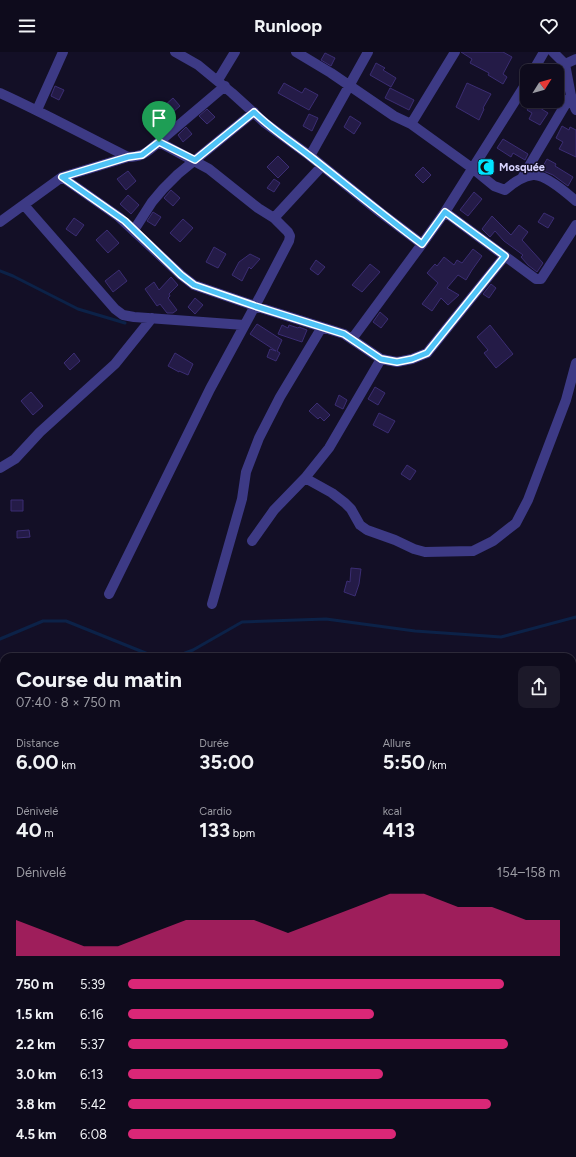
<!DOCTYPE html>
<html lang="fr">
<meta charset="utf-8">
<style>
:root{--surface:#0e0b1c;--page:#1c1929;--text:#f1f3f6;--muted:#9b9ba3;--line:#2e2b3b;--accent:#db2777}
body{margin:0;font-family:Figtree,sans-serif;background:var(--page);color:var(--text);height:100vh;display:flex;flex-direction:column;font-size:15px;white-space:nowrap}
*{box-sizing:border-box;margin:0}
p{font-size:13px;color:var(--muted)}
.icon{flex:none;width:22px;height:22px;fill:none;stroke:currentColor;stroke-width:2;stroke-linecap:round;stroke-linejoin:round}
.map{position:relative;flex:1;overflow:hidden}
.details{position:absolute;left:0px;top:601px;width:576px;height:504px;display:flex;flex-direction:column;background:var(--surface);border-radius:12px 12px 0 0;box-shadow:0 1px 3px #0004,0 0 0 1px var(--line)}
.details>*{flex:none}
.needle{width:26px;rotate:53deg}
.controls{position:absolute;left:520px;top:12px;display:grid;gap:8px}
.controls a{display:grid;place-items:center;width:44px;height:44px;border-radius:8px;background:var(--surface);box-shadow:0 1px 3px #0004,0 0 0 1px var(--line);font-size:20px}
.pin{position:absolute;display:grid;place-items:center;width:34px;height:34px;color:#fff;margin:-41px -17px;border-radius:50% 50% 50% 0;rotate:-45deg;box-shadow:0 0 4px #0007}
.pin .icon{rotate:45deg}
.round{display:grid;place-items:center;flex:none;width:42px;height:42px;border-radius:8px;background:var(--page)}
.headline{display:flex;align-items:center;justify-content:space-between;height:68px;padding:0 16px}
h1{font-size:22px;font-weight:700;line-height:30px}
.stats{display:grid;grid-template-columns:repeat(3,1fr);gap:6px;height:68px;padding:4px 16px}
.stats div{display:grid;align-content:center}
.stats b{font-size:20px;font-weight:700}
.stats small{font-size:11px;font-weight:400}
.stats p{font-size:11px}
.chart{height:112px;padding:8px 16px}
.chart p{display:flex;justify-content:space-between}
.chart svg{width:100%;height:72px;margin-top:4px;fill:var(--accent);opacity:.7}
ul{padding:0 16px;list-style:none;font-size:13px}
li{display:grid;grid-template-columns:64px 48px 1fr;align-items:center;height:30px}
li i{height:10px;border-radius:5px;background:var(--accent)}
header{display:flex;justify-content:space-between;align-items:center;height:52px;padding:0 16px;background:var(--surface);font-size:18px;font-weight:700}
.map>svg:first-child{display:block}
.green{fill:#12302f}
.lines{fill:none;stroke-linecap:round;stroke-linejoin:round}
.stream{stroke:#0c2248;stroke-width:3}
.building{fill:#241b47;stroke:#3b2d73}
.minor{stroke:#3d3a85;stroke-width:10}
.route-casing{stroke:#fff;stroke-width:8}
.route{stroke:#4fc3f7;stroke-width:5}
.labels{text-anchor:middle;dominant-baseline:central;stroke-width:3;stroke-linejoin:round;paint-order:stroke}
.poi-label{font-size:11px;font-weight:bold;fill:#d9d4ff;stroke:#130f26;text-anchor:start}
</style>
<header><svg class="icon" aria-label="menu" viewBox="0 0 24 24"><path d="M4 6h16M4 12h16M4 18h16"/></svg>Runloop<svg class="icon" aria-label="heart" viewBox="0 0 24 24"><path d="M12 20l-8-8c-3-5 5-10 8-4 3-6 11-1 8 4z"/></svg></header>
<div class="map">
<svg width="576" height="1105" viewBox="0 0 576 1105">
<rect width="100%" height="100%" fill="#130f26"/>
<path class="green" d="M572,884l4,1v129l-4,-4z"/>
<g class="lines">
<path class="stream" d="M0,219l13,5 65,33 47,14
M0,587l43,-18h23l82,33 13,3
M175,605l18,-7 49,-28 84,-3 89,12 86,6 75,-20
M572,1057h4
M211,1105l12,-4"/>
</g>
<path class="building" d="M461,0h42l9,5 -9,17 4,3 -4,7 -15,-9 1,-2 -19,-10 2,-4z
M325,1l10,5 -4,8 -10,-6z
M376,11l9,5 -2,2 13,8 -5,9 -21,-12z
M284,31l18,10 3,-5 13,7 -9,15 -31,-17z
M467,31l24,11 -8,14 1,1 -5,11 -23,-13z
M55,34l9,4 -5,10 -8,-4z
M390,36l24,12 -5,10 -24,-12z
M173,46l7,8 -7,6 -2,-2 -13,10 -4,-5z
M532,51l16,10 -8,12 -11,-6 3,-6 -5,-3z
M207,57l8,8 -8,7 -8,-8z
M309,62l9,4 -6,13 -9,-5z
M350,64l11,7 -7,11 -10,-7z
M562,74l7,4 1,-3 6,3v27l-17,-8 4,-7 -7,-4z
M186,75l6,7 -9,8 -5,-7z
M503,87l25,15 -3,6 -12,-7 -2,4 -14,-9z
M278,104l11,11 -11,11 -11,-11z
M547,107l9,5 -1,2 18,11 -5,9 -15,-11 -12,-5z
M423,115l8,8 -8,8 -8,-8z
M128,119l8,10 -10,9 -9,-11z
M274,127l6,4 -6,9 -7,-4z
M171,138l9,8 -7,8 -9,-8z
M474,140l8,7 -14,17 -8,-6z
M128,143l11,10 -8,9 -11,-10z
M153,160l8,5 -6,9 -8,-5z
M544,161l10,5 -6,10 -10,-6z
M492,164l19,19 8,-10 9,7 -6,8 21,23 -6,9 -9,-7 -7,-8 2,-2 -19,-14 -9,-10 -5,6 -8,-8z
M74,166l10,7 -8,11 -10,-7z
M183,167l10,9 -13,14 -10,-9z
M107,178l12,13 -11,10 -12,-13z
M214,195l12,7 -8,14 -12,-6z
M473,197l9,7 -10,14 -6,10 -8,-5 -11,13 12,7 -11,10 -7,-7 -9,13 -10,-7 16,-21 -11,-10 8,-9 2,2 7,-9 10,8 3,-5 5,3z
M250,202l10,5 -9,10 -2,-2 -7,14 -10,-6 7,-13z
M316,208l9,7 -7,8 -8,-6z
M370,212l10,8 -18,20 -10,-7z
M119,218l8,11 -14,11 -8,-11z
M171,225l7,8 -9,9 1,2 -2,2 9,12 -4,3h-6l-7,-9 -3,2 -12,-17 9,-7 5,8z
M491,232l5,4 -7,10 -6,-4z
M195,246l8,7 -8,9 -7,-7z
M380,260l8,7 -7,9 -8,-6z
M257,272l25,16 -5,11 3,2 -4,8 -9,-4 3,-8 6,2 -26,-17z
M282,273l6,3 1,-3 9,3 1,-1 8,3 -5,12 -24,-8z
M490,273l23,29 -17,14 -12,-15 4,-3 -11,-13z
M74,301l6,8 -10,9 -6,-7z
M175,301l18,11 -5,11 -9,-4v1l-11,-6z
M375,335l10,6 -7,12 -10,-6z
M31,340l12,14 -10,9 -12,-14z
M339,343l8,5 -4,9 -8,-4z
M317,351l13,12 -6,6 -4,-4 -2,2 -9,-8z
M379,361l16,8 -7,12 -15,-8z
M407,413l9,6 -6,9 -9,-6z
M11,448h12v11h-12z
M29,478l1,7 -13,1v-7z
M351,516l10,1 -2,15 -4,12 -11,-4 3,-11 3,1z"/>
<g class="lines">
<path class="minor" d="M175,0l23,13 34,28 33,30 45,33 71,57 41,31 23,-32 82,-130
M296,0l35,21 63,43 17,8 61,44 22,18 11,4c8,-7 17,-14 28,-15 12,-1 35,19 43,26
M553,0l12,12 7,37 4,9
M565,12l11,-5
M533,19l11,-19
M218,28l17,-28
M0,41c44,20 86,43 128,64 11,0 17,-3 25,-10l72,-61
M37,58l26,-58
M411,72l44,-72
M159,90l50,27 49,39 16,10 48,-52
M310,104l58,-104
M62,125l57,40 62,58 13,10 61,21 89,28 37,25 16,3 15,-3 15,-6 78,-97
M522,126l49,-83
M24,153l91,104 8,6 11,2 110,8
M445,160l91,67h5l35,-54
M0,170l62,-45 66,-20
M134,178l18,-28 11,-13 15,-15 76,-62
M352,287l70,-95
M0,416l15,-9 25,-27 75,-68 37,-46
M305,426l27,15 13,10 6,6 9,16 7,5 28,10 19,9 11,3 48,-1 20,-10 23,-18 12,-23 38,-100 10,-37
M252,489l22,-31 31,-32 24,-30 52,-89
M109,542l101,-205 45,-83 34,-65 1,-5 -2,-4 -14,-14
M212,552l30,-105 4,-27 13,-34 21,-41 42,-70"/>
</g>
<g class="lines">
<defs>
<path id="route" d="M254,60c17,17 38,30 57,45 37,29 73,59 111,87l23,-32 60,44 -78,97 -15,6 -15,3 -16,-3 -37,-25 -89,-28 -61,-21 -13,-10 -56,-54 -63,-44 66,-20 14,-2 17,-13 36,18z"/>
</defs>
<use href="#route" class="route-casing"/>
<use href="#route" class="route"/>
</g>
<defs>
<symbol id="mosque-square" viewBox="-11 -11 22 22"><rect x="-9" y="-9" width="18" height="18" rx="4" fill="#00e5ff" stroke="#130f26"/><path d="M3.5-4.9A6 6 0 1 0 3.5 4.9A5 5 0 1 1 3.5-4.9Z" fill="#111"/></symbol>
</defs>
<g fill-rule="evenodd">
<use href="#mosque-square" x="476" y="105" width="20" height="20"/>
</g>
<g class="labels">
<g class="poi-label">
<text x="499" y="115">Mosquée</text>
</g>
</g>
</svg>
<div class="controls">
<a><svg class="needle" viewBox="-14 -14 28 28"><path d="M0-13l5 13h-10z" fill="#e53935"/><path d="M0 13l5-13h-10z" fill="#9b9ba3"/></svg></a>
</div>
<div class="pin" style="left:159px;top:90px;background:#1e9e55"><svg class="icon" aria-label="arrive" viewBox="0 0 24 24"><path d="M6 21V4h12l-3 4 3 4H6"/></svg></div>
<section class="details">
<div class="headline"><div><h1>Course du matin</h1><p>07:40 · 8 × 750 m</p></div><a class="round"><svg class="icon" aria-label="share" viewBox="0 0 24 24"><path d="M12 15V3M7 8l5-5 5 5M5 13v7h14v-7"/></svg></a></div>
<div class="stats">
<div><p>Distance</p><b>6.00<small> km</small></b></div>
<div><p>Durée</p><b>35:00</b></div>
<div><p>Allure</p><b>5:50<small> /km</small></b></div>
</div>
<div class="stats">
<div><p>Dénivelé</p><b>40<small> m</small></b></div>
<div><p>Cardio</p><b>133<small> bpm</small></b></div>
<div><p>kcal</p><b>413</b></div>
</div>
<div class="chart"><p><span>Dénivelé</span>154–158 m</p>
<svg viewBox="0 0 160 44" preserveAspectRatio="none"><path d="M0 44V22L10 30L20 38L30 38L40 30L50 22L60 22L70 22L80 30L90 22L100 14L110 6L120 6L130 14L140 14L150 22L160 22V44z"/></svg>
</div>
<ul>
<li><b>750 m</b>5:39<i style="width:87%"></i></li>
<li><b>1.5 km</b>6:16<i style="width:57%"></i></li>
<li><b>2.2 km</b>5:37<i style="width:88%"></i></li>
<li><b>3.0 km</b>6:13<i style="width:59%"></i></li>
<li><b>3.8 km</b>5:42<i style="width:84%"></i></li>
<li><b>4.5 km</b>6:08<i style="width:62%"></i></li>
</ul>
</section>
</div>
